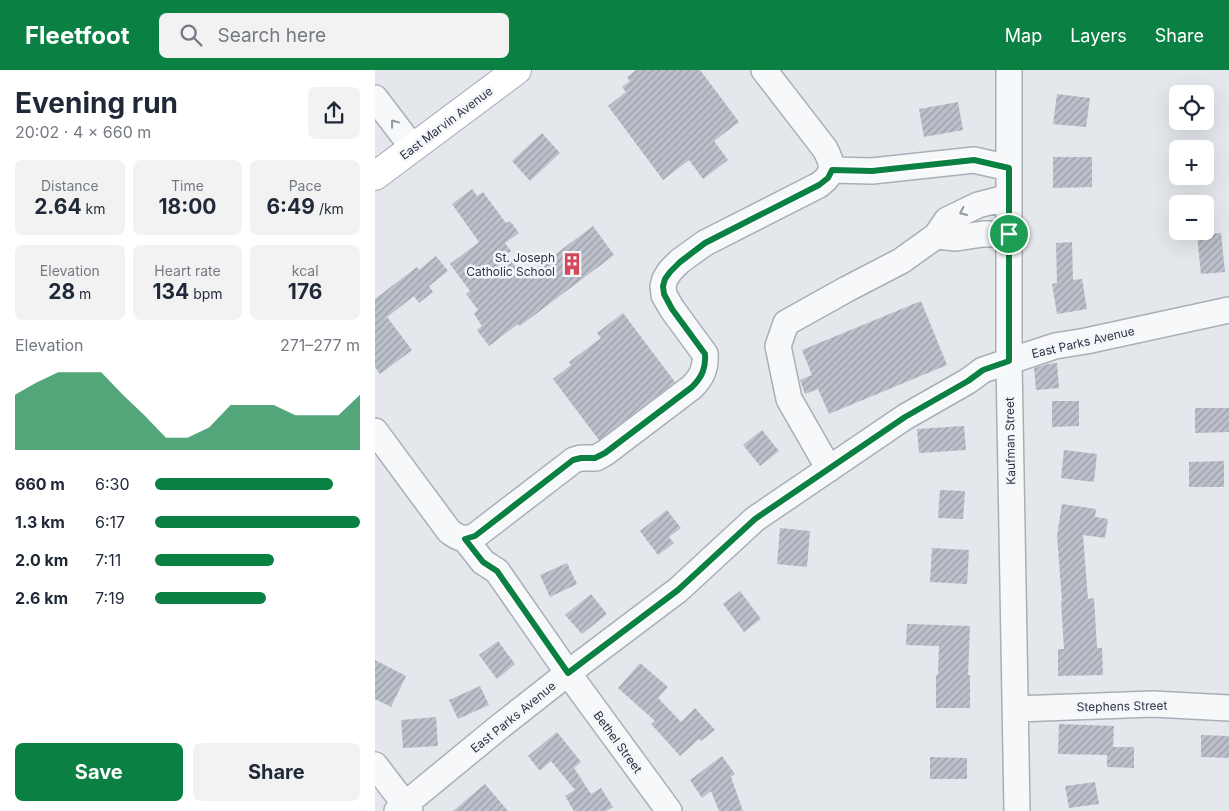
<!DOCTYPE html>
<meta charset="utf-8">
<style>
:root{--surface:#fff;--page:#f2f2f3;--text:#1f2937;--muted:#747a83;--accent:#0b8043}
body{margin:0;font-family:Inter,sans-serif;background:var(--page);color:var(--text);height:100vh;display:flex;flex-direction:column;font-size:19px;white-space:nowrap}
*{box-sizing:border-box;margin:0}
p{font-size:16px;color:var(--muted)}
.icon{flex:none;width:28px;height:28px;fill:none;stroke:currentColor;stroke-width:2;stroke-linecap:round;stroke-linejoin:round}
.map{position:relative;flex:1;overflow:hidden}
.drawer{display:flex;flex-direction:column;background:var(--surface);width:375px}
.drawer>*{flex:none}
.buttons{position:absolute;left:794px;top:15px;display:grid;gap:10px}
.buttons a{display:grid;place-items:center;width:45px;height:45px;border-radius:8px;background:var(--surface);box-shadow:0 5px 20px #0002;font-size:25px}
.pin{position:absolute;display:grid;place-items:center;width:42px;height:42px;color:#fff;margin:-21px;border:2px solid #fff;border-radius:50%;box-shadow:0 1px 5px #0007}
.round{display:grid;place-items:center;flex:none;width:52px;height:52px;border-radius:8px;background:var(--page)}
.overview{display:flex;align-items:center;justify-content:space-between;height:85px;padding:0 15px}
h1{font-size:28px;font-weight:700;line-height:38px}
.metrics{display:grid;grid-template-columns:repeat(3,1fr);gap:8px;height:85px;padding:5px 15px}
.metrics div{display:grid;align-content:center;border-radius:8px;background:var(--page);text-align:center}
.metrics b{font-size:21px;font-weight:700}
.metrics small{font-size:14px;font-weight:400}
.metrics p{font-size:14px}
.chart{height:140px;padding:10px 15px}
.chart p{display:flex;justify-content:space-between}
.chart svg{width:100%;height:90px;margin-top:5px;fill:var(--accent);opacity:.7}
.cta{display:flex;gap:10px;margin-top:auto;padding:10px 15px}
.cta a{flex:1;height:58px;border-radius:8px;background:var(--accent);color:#fff;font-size:20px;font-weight:700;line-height:58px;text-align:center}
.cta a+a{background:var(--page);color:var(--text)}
ul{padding:0 15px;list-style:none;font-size:16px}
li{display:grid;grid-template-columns:80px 60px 1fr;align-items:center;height:38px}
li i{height:12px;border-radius:6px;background:var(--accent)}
header{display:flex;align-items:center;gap:30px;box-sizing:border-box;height:70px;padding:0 25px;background:var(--accent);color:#fff}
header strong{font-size:24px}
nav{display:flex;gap:28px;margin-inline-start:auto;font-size:18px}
.search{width:350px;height:45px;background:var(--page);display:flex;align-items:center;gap:12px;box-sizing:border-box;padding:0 18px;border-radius:8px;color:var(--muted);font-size:19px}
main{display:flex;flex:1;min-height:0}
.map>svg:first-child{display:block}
.building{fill:url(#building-hatch)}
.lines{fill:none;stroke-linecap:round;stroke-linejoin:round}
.minor-casing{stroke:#a9aeb7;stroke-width:28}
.major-casing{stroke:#a3abb8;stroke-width:30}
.minor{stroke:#f7f8fa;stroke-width:25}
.major{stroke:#fff;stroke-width:28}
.oneway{stroke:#9196a0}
.route-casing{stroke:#fff;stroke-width:10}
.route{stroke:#0b8043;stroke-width:6}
.labels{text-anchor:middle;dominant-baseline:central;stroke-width:5;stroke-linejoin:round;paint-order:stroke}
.street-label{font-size:12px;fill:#2b3445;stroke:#f4f6f9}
.poi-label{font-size:12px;fill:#2b3445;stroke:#f4f6f9;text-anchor:end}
</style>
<header>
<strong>Fleetfoot</strong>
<div class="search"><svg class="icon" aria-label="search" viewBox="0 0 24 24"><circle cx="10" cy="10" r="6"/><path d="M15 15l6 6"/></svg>Search here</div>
<nav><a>Map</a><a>Layers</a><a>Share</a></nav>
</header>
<main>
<section class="drawer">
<div class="overview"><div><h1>Evening run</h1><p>20:02 · 4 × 660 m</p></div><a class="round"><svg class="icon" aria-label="share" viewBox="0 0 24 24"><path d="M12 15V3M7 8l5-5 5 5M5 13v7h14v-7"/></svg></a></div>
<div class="metrics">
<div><p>Distance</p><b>2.64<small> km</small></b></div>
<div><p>Time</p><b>18:00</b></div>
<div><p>Pace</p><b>6:49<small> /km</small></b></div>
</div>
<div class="metrics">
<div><p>Elevation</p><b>28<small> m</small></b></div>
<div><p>Heart rate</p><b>134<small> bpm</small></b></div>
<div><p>kcal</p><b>176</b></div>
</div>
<div class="chart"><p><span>Elevation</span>271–277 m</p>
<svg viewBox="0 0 160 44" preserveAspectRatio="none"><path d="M0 44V17L10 11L20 6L30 6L40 6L50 17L60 27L70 38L80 38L90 33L100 22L110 22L120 22L130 27L140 27L150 27L160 17V44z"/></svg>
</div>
<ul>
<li><b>660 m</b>6:30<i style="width:87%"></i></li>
<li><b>1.3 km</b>6:17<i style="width:100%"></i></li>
<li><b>2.0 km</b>7:11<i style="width:58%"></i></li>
<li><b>2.6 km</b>7:19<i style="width:54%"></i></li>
</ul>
<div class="cta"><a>Save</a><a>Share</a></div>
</section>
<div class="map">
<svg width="854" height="741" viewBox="0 0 854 741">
<defs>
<pattern id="building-hatch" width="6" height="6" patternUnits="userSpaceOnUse" patternTransform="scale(1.25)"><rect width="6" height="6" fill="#bbc0ca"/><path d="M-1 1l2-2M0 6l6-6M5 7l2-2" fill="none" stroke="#989da6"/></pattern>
</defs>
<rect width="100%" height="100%" fill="#e4e7ec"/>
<path class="building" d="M261,0h64l39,52 -25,19 14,19 -25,19 -14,-19 -26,20 -55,-74 18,-14 -4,-5 8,-6 -3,-4z
M682,24l33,4 -4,29 -33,-3z
M583,32l5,28 -39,7 -5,-28z
M167,63l18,20 -30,28 -18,-20z
M678,87h39v30l-39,1z
M97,119l5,7 6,-4 23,31 4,-2 9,12 -14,10 6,8 -5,3 18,24 69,-52 21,29 -94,71 -2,-2 -29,22 -12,-16 5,-4 -8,-12 4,-4 -12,-16 4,-3 -20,-27 29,-22 -27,-38z
M846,163l4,39 -24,2 -4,-39z
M697,172l1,38 9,-1 5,30 -30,5 -5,-30 5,-1 -1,-40z
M61,186l12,15 -19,15 4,6 -14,11 -5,-7 -27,21 25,33 -32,24 -5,-7v-68l42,-32 2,3z
M546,231l26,64 -118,49 -11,-25 -13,5 -5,-14 12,-5 -10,-25z
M248,243l52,69 -76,58 -46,-61 18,-14 -2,-3 32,-24 -4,-5z
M682,293l2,25 -23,2 -2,-22 14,-4z
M677,331h27v25l-27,1z
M820,338h34v24l-34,1z
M589,356l2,24 -47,3 -2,-24z
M387,360l17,21 -19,15 -17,-21z
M689,380l33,4 -3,28 -33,-4z
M849,391v26h-35v-25z
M565,420l25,1 -2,28 -25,-1z
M687,434l34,5 -1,8 13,2 -3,19 -22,-3 5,64 6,-1 3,50h5l1,27 -45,1v-27h6l-3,-48h1l-5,-65z
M292,440l14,18 -12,9 5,6 -16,12 -18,-24z
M405,458l30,3 -3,36 -30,-3z
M557,478l37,2 -2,34 -37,-2z
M192,493l10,21 -27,13 -10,-22z
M365,521l21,28 -17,13 -21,-28z
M216,524l16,20 -25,20 -17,-19z
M532,554l63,2 -2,49h2v33h-34v-33h2l1,-29 -33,-1z
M123,571l17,23 -18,15 -18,-24z
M0,590l31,16 -15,31 -16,-8z
M265,593l28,24 -10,11 23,24 14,-14 20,22 -14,11 -2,-2 -19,17 -29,-32 4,-3 -37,-33z
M105,616l9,19 -31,14 -9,-19z
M61,647l2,29 -35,2 -2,-28z
M684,654l55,2 -1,21h21v21l-27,-1v-12l-49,-1z
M182,662l24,30 -7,6 17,26 10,-6 12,19 -7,4h-32l-9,-15 10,-6 -24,-29 -11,10 -12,-15z
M826,665l28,1v22l-28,-1z
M347,686l13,18 -4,3 12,34h-24l-8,-20 -9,7 -12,-18z
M555,687l37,1v21h-37z
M720,712l4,22 -30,4 -4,-22z
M110,714l23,27h-55z"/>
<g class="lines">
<defs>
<path id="minor" d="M634,0v291l8,450
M0,28l38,50
M457,100l40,1 102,-11 35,8
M634,127l-31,8 -31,15 -11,16 20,2 27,-4h26
M0,361l74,100c10,8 14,9 26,5l99,-76 7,-2h15l9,-5 87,-66c10,-10 14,-19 13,-33l-33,-45 -8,-14 -1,-9 2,-7 5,-8 10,-10 25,-18 114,-58c16,-12 15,-19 6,-36l-61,-79
M454,399l-40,-70 -11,-53 8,-23 61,-34 54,-28 35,-25
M90,469l18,23 14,9 71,102 101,138
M640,639l138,-5 76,4
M0,695l35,46
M22,741l101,-83 70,-55 110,-83 77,-71 150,-102 63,-36 15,-11 72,-24 31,-5 143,-31"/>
<path id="major" d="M0,106l142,-106"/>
</defs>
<use href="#minor" class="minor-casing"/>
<use href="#major" class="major-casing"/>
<use href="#minor" class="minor"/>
<use href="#major" class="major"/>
</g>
<defs><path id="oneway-chevron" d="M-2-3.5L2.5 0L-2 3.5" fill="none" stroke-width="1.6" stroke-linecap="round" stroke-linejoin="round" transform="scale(1.25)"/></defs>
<g class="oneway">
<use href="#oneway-chevron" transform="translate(19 53) rotate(-127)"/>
<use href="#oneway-chevron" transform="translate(588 142) rotate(155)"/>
</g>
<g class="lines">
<defs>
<path id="route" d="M599,90l35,8v193l-26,9 -15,11 -63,36 -150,102 -77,71 -110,83 -71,-102 -14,-9 -18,-23 10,-3 98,-76 8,-2h14l10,-5 87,-66c10,-10 14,-19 13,-33l-33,-45 -8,-15 -1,-8 2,-7 5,-7 10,-10 25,-19 114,-58 9,-7 4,-8 40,1z"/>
</defs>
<use href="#route" class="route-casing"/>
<use href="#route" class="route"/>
</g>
<defs>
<symbol id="building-bare" viewBox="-9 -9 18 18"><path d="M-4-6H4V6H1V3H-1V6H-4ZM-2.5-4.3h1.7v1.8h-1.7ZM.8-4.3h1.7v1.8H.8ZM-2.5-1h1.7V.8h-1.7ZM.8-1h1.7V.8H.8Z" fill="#d1495b" stroke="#f4f6f9" stroke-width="2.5" paint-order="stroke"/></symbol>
</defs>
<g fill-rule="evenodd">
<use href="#building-bare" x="181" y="178" width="32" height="32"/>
</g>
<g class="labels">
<g class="street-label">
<text transform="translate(71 53) rotate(-37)">East Marvin Avenue</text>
<text transform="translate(708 272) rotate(-13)">East Parks Avenue</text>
<text transform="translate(635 371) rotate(-91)">Kaufman Street</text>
<text transform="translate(747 636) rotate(-1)">Stephens Street</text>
<text transform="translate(138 647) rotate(-39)">East Parks Avenue</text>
<text transform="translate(243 672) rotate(54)">Bethel Street</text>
</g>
<g class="poi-label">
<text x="180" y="187">St. Joseph<tspan x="180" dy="14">Catholic School</tspan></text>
</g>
</g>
</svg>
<div class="buttons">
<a><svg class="icon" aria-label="locate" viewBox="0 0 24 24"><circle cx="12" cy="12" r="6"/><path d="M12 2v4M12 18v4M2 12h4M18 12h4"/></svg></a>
<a>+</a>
<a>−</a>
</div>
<div class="pin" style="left:634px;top:164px;background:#1e9e55"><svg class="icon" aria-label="arrive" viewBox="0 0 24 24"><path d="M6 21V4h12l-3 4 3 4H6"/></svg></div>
</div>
</main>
